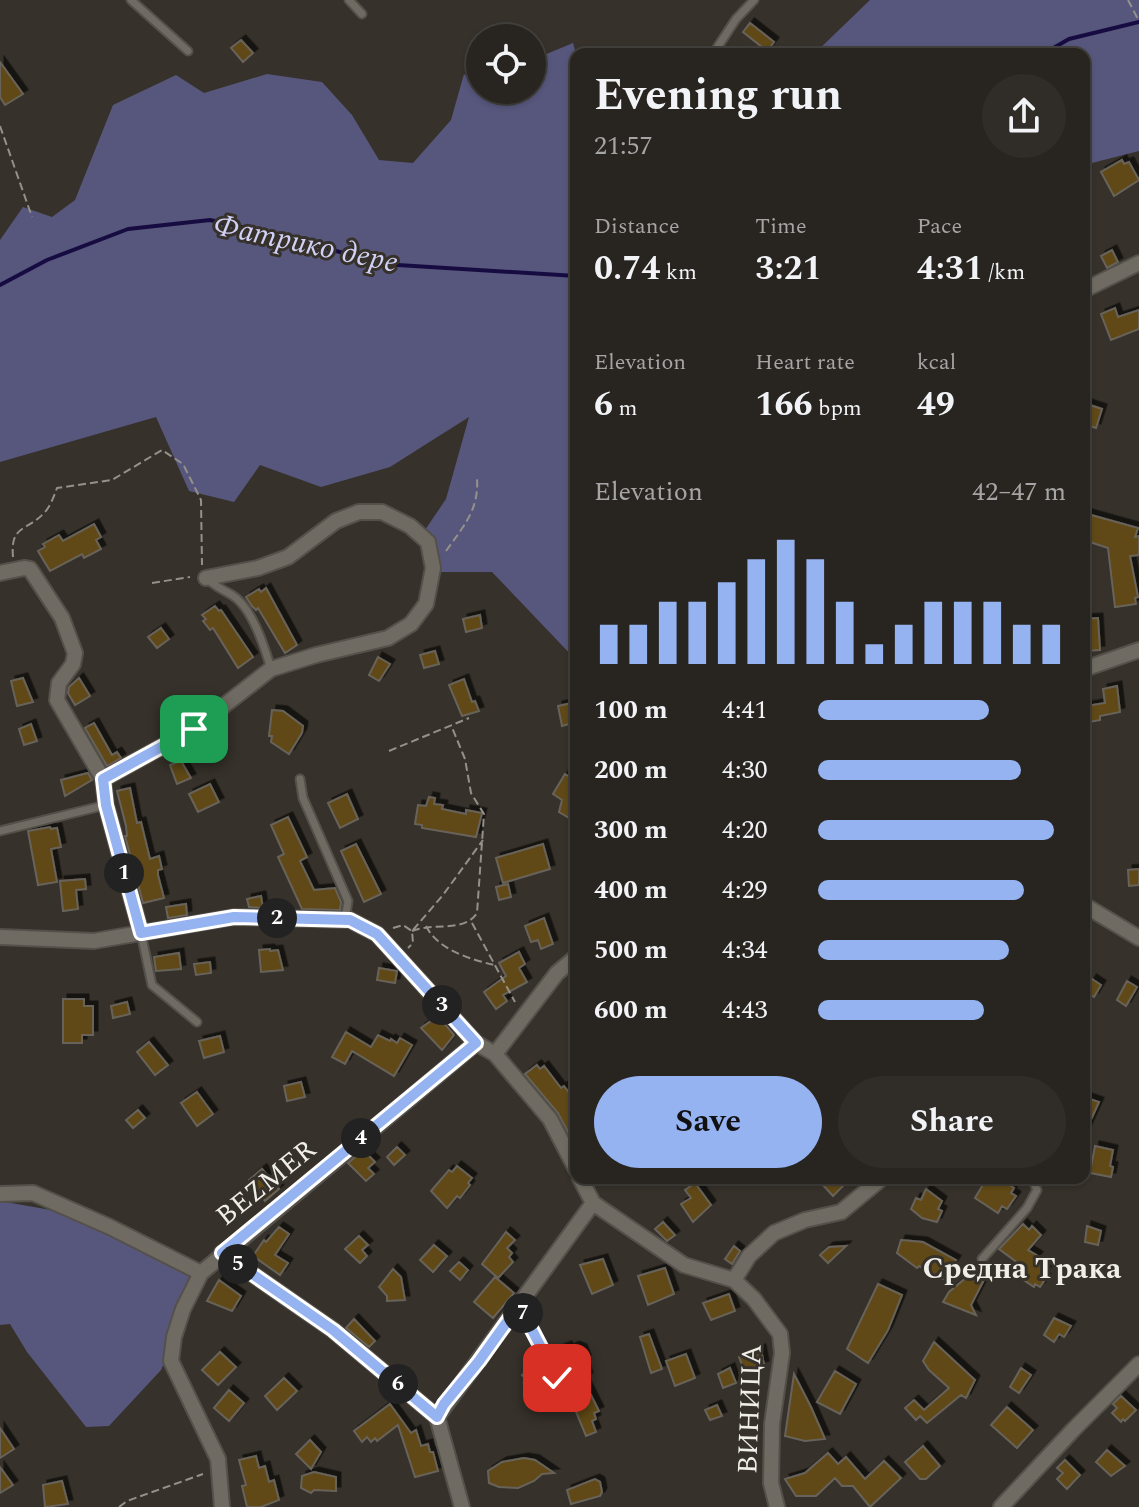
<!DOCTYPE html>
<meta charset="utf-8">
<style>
:root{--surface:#282520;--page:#302d29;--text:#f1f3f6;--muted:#a5a5a5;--line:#44423e;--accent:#95b2f1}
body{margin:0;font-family:Spectral,serif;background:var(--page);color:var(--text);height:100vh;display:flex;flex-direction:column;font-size:30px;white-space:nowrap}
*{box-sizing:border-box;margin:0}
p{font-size:26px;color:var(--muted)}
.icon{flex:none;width:44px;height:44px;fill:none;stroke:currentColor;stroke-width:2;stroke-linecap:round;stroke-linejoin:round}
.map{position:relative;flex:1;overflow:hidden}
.drawer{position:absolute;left:570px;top:48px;width:520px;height:1136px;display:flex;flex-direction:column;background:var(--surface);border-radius:16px;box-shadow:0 2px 6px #0004,0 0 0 2px var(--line)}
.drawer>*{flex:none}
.tools{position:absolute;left:466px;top:24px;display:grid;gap:16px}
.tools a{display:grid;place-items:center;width:80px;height:80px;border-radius:50%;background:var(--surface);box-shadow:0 2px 6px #0004,0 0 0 2px var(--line);font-size:40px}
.pin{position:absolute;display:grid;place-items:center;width:68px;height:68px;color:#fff;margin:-34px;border-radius:16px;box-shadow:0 4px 12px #0006}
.km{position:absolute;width:40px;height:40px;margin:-20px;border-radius:50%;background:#222;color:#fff;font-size:22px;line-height:40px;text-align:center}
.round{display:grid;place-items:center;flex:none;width:84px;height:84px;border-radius:42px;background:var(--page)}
.head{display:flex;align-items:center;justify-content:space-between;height:136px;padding:0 24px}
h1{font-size:44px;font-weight:700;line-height:60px}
.figures{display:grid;grid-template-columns:repeat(3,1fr);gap:12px;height:136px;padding:8px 24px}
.figures div{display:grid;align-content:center}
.figures b{font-size:34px;font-weight:700}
.figures small{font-size:22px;font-weight:400}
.figures p{font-size:22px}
.chart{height:224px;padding:16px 24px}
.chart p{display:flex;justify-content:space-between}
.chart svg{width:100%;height:144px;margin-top:8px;stroke:var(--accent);stroke-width:6}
.button{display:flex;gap:16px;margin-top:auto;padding:16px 24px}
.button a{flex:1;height:92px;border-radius:48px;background:var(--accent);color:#111;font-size:32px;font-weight:700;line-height:92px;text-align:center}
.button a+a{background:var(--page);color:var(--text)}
ul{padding:0 24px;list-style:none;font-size:26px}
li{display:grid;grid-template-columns:128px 96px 1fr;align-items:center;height:60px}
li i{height:20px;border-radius:10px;background:var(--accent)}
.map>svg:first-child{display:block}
.green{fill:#57577d}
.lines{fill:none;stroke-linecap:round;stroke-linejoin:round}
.stream{stroke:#170c41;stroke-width:4}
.building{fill:#604813;stroke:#68635a;stroke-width:2;filter:url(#shadow)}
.service-casing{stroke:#54504a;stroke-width:11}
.minor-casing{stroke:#54504a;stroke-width:18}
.path{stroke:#94918b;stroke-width:2;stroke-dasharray:8 4;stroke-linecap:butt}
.service{stroke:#706b62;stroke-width:7}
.minor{stroke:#706b62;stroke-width:14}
.route-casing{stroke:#fff;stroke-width:16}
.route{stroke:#95b2f1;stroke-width:10}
.labels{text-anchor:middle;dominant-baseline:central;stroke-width:6;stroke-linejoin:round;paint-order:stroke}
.street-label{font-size:28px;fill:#f0eee9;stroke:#36312a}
.water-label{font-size:30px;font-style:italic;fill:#d1d1f6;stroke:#36312a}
.neighbourhood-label{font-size:30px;font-weight:bold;fill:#f0eee9;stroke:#36312a}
</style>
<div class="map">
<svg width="1139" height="1507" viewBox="0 0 1139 1507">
<defs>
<filter id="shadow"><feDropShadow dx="4.5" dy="-4.5" stdDeviation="0" flood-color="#0009"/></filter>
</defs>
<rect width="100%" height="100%" fill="#36312a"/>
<path class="green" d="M870,0h269v151l-55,14v-111h-270z
M573,43l3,11v606l-84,-88h-68l1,-42 21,-31 23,-82 -79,50 -69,20 -61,-22 -26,37 -45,-11 -33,-74 -156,45v-222l23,-33 29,10 23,-17 38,-95 63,-30 28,18 63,-19 55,8 30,33 27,45 34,3 38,-43 13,-46 16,13v3h52v-30z
M0,1201l79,14 115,52v30l-33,73 -52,56 -23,1 -59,-75 -17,-28 -10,1z"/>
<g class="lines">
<path class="stream" d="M1043,54l26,-15 70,-17
M0,285l47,-25 81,-31 82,-9 84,19 88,25 194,12"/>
</g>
<path class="building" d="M750,23l24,19 -7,9 -24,-19z
M241,40l12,13 -10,9 -12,-14z
M0,62l23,32 -18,11 -5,-8z
M1122,160l2,4 5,-2 10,18 -25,16 -13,-24z
M1112,250l6,12 -11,6 -6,-12z
M1115,308l3,9 21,-7v19l-28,11 -10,-26z
M1084,403l18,6 -6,19 -12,-4z
M1084,513l54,15 -3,9 4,-1v19l-9,1 8,41 -3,1 1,6 -21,3 -7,-59 -24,-8z
M94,524l7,13 -5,3 5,9 -17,9 -2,-4 -32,17 -12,-20 7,-4 -2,-3 16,-9 4,6z
M266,588l31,57 -12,8 -27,-45 -2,2 -4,-4 -6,-9 13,-8 2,3z
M215,606l4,5 2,-1 32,47 -15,11 -25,-40 -3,2 -7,-9 3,-2 -4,-4z
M480,615l2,13 -16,4 -3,-13z
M1098,618l2,32 -16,1v-32z
M161,628l8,11 -12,9 -9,-11z
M435,651l4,13 -15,4 -4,-13z
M378,657l12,7 -11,17 -10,-6z
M23,678l10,24 -16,4 -6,-25z
M79,678l11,18 -15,9 -7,-12 1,-6z
M464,679l8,23 3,-1 4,10 -17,5 -13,-31z
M1117,686l3,26 -20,4v4l-11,2 -3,-16 19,-3 -2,-14z
M576,702v20l-14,4 -4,-20z
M272,710l11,1 20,15 -1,7 -13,21 -18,-12 1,-6h-3z
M94,723l18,32 5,-3 4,6 -14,8 -22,-38z
M31,724l6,17 -13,4 -5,-16z
M181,761l10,17 -14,6 -7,-19z
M88,773l4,7 -27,16 -4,-16z
M565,774l11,7v41l-17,-10 3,-12 -9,-6z
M210,784l9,18 -21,10 -9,-18z
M130,788l7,35 4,-1 9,37 9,-3 3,13 -4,1v5l6,23 -21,5 -18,-67h2l-1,-10 -9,-35z
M347,794l11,25 -18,9 -12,-25z
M429,797l6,1 -1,6 9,1 -1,4 24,5v-4l16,3 -6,24 -54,-9v-3l-7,-1 3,-19 8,1z
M288,817l19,40 -7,4 14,29 21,-2 6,14 -1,8 -38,-1 -24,-52 6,-3 -13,-29z
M50,827l1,2 6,-1 4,19 -10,2 6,33 -19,3 -10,-54z
M356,844l25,50 -17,8 -23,-51z
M543,844l7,25 -47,14 -7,-25z
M1139,869v16l-10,1 -1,-16z
M85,879l1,10 -10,1 2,19 -15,2 -3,-30z
M508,884l3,13 -12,3 -3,-13z
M261,896l2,12 -14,-1 -2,-8z
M186,904l1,11 -19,3 -2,-11z
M544,918l9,26 -12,5 -3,-9 -7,2 -6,-16z
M270,949v2l8,-1 5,20 -22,2 -2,-22z
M519,952l6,12 -6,4 8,14 -24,13 4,6 -11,8 -12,-17 22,-16 -7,-13z
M179,953l2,16 -25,2 -2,-14z
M210,962l1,11 -15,2 -2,-11z
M379,968l18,3 -2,12 -18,-3z
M1092,979l9,6 -7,12 -9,-5z
M1127,981l10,6 -11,19 -9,-6z
M63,999h21v7h9v29h-11v8h-19z
M127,1002l3,12 -17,4 -2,-12z
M438,1016l16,19 -12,15 -21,-22z
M346,1032l25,15 7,-12 12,6 1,-2 6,4 3,-5 12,7 -18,31 -42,-25 -7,13 -13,-7z
M220,1036l4,16 -20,6 -5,-17z
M149,1042l19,23 -13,10 -18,-23z
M537,1065l3,4 4,-3 17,22 3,-2 12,16v24l-8,6 -10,-19 -33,-39z
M301,1082l4,15 -18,4 -3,-15z
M197,1092l16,22 -16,12 -16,-23z
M1084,1097l15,5 -15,33z
M138,1110l7,8 -12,10 -7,-8z
M1095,1146l18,4 -3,16 3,1 -2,10 -21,-4z
M397,1147l8,8 -11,10 -7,-8z
M361,1152h4l10,10 -7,6 6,6 -8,7 -18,-18z
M457,1166l15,12 -4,5 2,2 -10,13 -3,-2 -10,12 -16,-17 18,-21 3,2z
M262,1169l17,20 -14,12 -6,-8h-6l1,-7 -5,-6z
M829,1178h10l5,7 -11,11 -11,-12z
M987,1178l15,2 12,8 -3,5 5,3 -9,13 -5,-3 -4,7 -23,-15z
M695,1183l16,22 -18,17 -12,-18 10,-6 -6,-8z
M926,1189l16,12 -4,8 4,2 -5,11 -15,-4 -11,-9 5,-11 5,2z
M663,1222l12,13 -8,6 -12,-12z
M1023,1224l6,6 3,-4 9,9 -13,15 10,6 -3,4 13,9 -5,7 3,2 -6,9 -5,-3 -1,3 -18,-12 6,-9 -23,-17z
M1087,1226l14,5 -3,14 -13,-3z
M279,1227l10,7 -14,21 13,8 -8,12 -27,-19 11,-16 2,2z
M506,1232l9,8 -8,8 5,5 -3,4 4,5 -15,16 -16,-14z
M359,1236l9,9 -6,5 5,6 -7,7 -15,-14z
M901,1240l22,2 33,18 -13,19 -24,-13 -2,2 -20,-15z
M434,1245l13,11 -14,16 -13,-12z
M734,1246l6,5 -8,13 -7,-5z
M846,1246l-18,17 -8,-8 9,-8z
M603,1259l10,26 -21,9 -12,-29z
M459,1262l9,8 -8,10 -10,-9z
M665,1268l9,26 -26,11 -10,-29z
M393,1269l8,8 4,23 -18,1v-5l-8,-9z
M973,1272l12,6 -14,27 5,10 -33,-13 6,-10z
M495,1277l19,16 -21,25 -19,-16z
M219,1280l22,16 -9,15 -25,-10z
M878,1284l24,11 -14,35 -20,33 -21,-14z
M729,1294l6,17 -24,9 -8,-17z
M1054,1318l17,8 -7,11 -5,-3 -5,8 -10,-7z
M354,1319l21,22 -6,6 -23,-19z
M649,1334l13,35 -11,4 -11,-36z
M934,1342l41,38 -9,18 -5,-3 -34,28 -7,-7 -4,4 -11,-12 9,-8 10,10 25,-22 -20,-18 -6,-9z
M567,1346l2,3 6,-3 7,3 4,10 -4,1 6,17 -5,2 16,32 -5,2 2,6 -4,2 4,11 -10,4 -12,-29 5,-3 -8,-18 -4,2 -7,-17 1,-11 -4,-10z
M761,1349l3,16 -20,5 -5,-13z
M220,1352l16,15 -18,18 -16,-15z
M686,1354l9,24 -20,8 -9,-25z
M532,1367l8,10 -5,4 9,9 -8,7 -12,-14 4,-2 -6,-6z
M730,1368l6,15 -13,5 -5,-14z
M1021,1368l10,7 -12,18 -9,-6z
M835,1371l21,13 -16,30 -23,-12z
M794,1374l17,33 14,32 -20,2 -20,-5z
M284,1378l13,13 -20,19 -12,-14z
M229,1390l15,13 -15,18 -15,-13z
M1121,1396l15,14 -11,11 -2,-2 -2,3 -9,-9 5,-5 -4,-4z
M390,1404l21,29 5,-3 5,16 7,-2 2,8h3l5,19 -23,6 -17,-52 -21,16 -2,-3 -4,4 -4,-5 -5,5 -8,-11z
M717,1405l5,11 -12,4 -5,-10z
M1007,1407l26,23 -16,18 -26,-23z
M0,1428l14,21 -14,9z
M310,1440l11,12 -10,17 -15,-15z
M923,1446l17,20 -14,13h-6l-15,-17z
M1107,1450l18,16 -14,10 -15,-14z
M828,1453l10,11 8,-7 19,22 19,-18 17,17 -31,29 -17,-21h-11l-7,-8 -19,18h-20l-11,-17 20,-6z
M256,1456l3,12 6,-2 4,16 5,-2 5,20 -18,7h-14l-5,-21 4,-1 -7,-25z
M524,1458l11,2 19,13 -12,1 -8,7 -16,7 -19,-1 -10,-4 -1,-12 14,-9z
M1065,1460l15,15 -13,14 -10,-10 6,-6 -6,-5z
M0,1467l13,18 -13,8z
M314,1472l22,5v14l-22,-1 -3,3 -10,-5 1,-12z
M595,1479l5,3 2,10 -2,4 -29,8 -4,-14z
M62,1481l6,23 -23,3 -2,-22z"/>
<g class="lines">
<defs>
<path id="service" d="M131,0l57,51
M349,0l13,14
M713,54l23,-35 18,-19
M205,578c9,7 17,12 27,17 20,12 33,53 39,74
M300,779l3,19 45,103 -3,19
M0,831l106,-26
M141,933l11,52 45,37
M982,1259l45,-51 10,-18 -5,-12
M519,1306l38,72"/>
<path id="minor" d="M1084,290l55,-27
M0,573l24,-5 6,1 32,49 13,35 -2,11 -14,19 -2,17 46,79 3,26 35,128
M1084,669l55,-19
M103,779l91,-50 77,-60 45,-14 72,-17 23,-14 15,-20 7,-36 -5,-26 -18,-16 -28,-14h-23l-23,9 -48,36 -30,11 -52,10
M1084,905l55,33
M0,937l94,4 140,-24 116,3 27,14 99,109 19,11 55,65 26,50
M495,1054l62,-81 19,-16
M580,1178l13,25 91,62 50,15 20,19 26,35 2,19 -10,71 -1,59 6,24
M0,1194l33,-1 77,34 91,46
M222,1253l111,77 104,87
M734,1280l15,-24 25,-23 31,-13 36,-8 41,-34
M437,1417l156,-214
M437,1417l25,90
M222,1507l-4,-48 -47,-98 3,-24 9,-28 18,-36 275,-230
M1001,1507l72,-77 66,-66"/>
</defs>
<use href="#service" class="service-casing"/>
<use href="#minor" class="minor-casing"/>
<path class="path" d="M1128,0l11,21
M0,126l32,91
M446,551c17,-24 33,-41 31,-72
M13,557c-3,-33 14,-25 32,-45 6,-7 9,-16 12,-24l55,-8 50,-30 21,14 18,36 1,65
M152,583l38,-6
M389,751l80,-33
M472,923l43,79
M426,926c12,24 44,33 68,39
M393,928l10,-3 9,6 1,12 -5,5
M413,930l30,-35 40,-55
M412,931c22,-9 52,2 65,-18l7,-99 -13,-21 -6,-34 -14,-34
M119,1507l8,-6 76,-27"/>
<use href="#service" class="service"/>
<use href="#minor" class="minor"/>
</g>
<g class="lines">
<defs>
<path id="route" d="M194,729l-91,50 3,26 35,128 93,-16 116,3 27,14 99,109 -254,210 111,77 104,87 7,-13 35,-43 40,-56 38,73"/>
</defs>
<use href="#route" class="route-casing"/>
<use href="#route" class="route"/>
</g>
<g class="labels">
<g class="street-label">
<text transform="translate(266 1183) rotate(-39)">BEZMER</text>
<text transform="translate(750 1409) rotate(-88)">ВИНИЦА</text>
</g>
<g class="water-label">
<text transform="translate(306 244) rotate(12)">Фатрико дере</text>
</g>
<g class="neighbourhood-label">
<text x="1022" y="1269">Средна Трака</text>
</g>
</g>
</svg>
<div class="tools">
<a><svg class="icon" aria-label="locate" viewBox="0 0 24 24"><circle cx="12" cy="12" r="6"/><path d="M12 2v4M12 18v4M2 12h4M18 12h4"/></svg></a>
</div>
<div class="pin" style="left:194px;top:729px;background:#1e9e55"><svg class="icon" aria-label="arrive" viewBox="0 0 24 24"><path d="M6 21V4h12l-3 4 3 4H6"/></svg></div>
<div class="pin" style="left:557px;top:1378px;background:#d93025"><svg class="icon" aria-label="check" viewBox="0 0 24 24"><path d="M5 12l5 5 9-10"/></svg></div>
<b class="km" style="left:124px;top:873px">1</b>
<b class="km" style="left:277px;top:918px">2</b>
<b class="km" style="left:442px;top:1005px">3</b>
<b class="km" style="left:361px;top:1138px">4</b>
<b class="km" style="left:238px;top:1264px">5</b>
<b class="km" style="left:398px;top:1384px">6</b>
<b class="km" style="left:523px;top:1313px">7</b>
<section class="drawer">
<div class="head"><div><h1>Evening run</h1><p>21:57</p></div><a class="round"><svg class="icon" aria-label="share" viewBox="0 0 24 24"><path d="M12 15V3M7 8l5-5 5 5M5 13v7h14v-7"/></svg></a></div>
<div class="figures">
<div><p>Distance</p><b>0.74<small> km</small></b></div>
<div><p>Time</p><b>3:21</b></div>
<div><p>Pace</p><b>4:31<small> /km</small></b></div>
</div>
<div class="figures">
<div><p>Elevation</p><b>6<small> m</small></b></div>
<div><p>Heart rate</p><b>166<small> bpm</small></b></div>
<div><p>kcal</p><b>49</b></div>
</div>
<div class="chart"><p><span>Elevation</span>42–47 m</p>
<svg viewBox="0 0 160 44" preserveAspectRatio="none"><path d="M5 44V32M15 44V32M25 44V25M35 44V25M45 44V19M55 44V12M65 44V6M75 44V12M85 44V25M95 44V38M105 44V32M115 44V25M125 44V25M135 44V25M145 44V32M155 44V32"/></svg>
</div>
<ul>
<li><b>100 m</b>4:41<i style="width:69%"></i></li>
<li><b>200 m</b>4:30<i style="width:82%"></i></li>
<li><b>300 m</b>4:20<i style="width:95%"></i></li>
<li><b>400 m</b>4:29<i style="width:83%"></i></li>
<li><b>500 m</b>4:34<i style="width:77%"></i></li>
<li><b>600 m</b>4:43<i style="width:67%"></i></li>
</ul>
<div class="button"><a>Save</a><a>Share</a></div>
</section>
</div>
